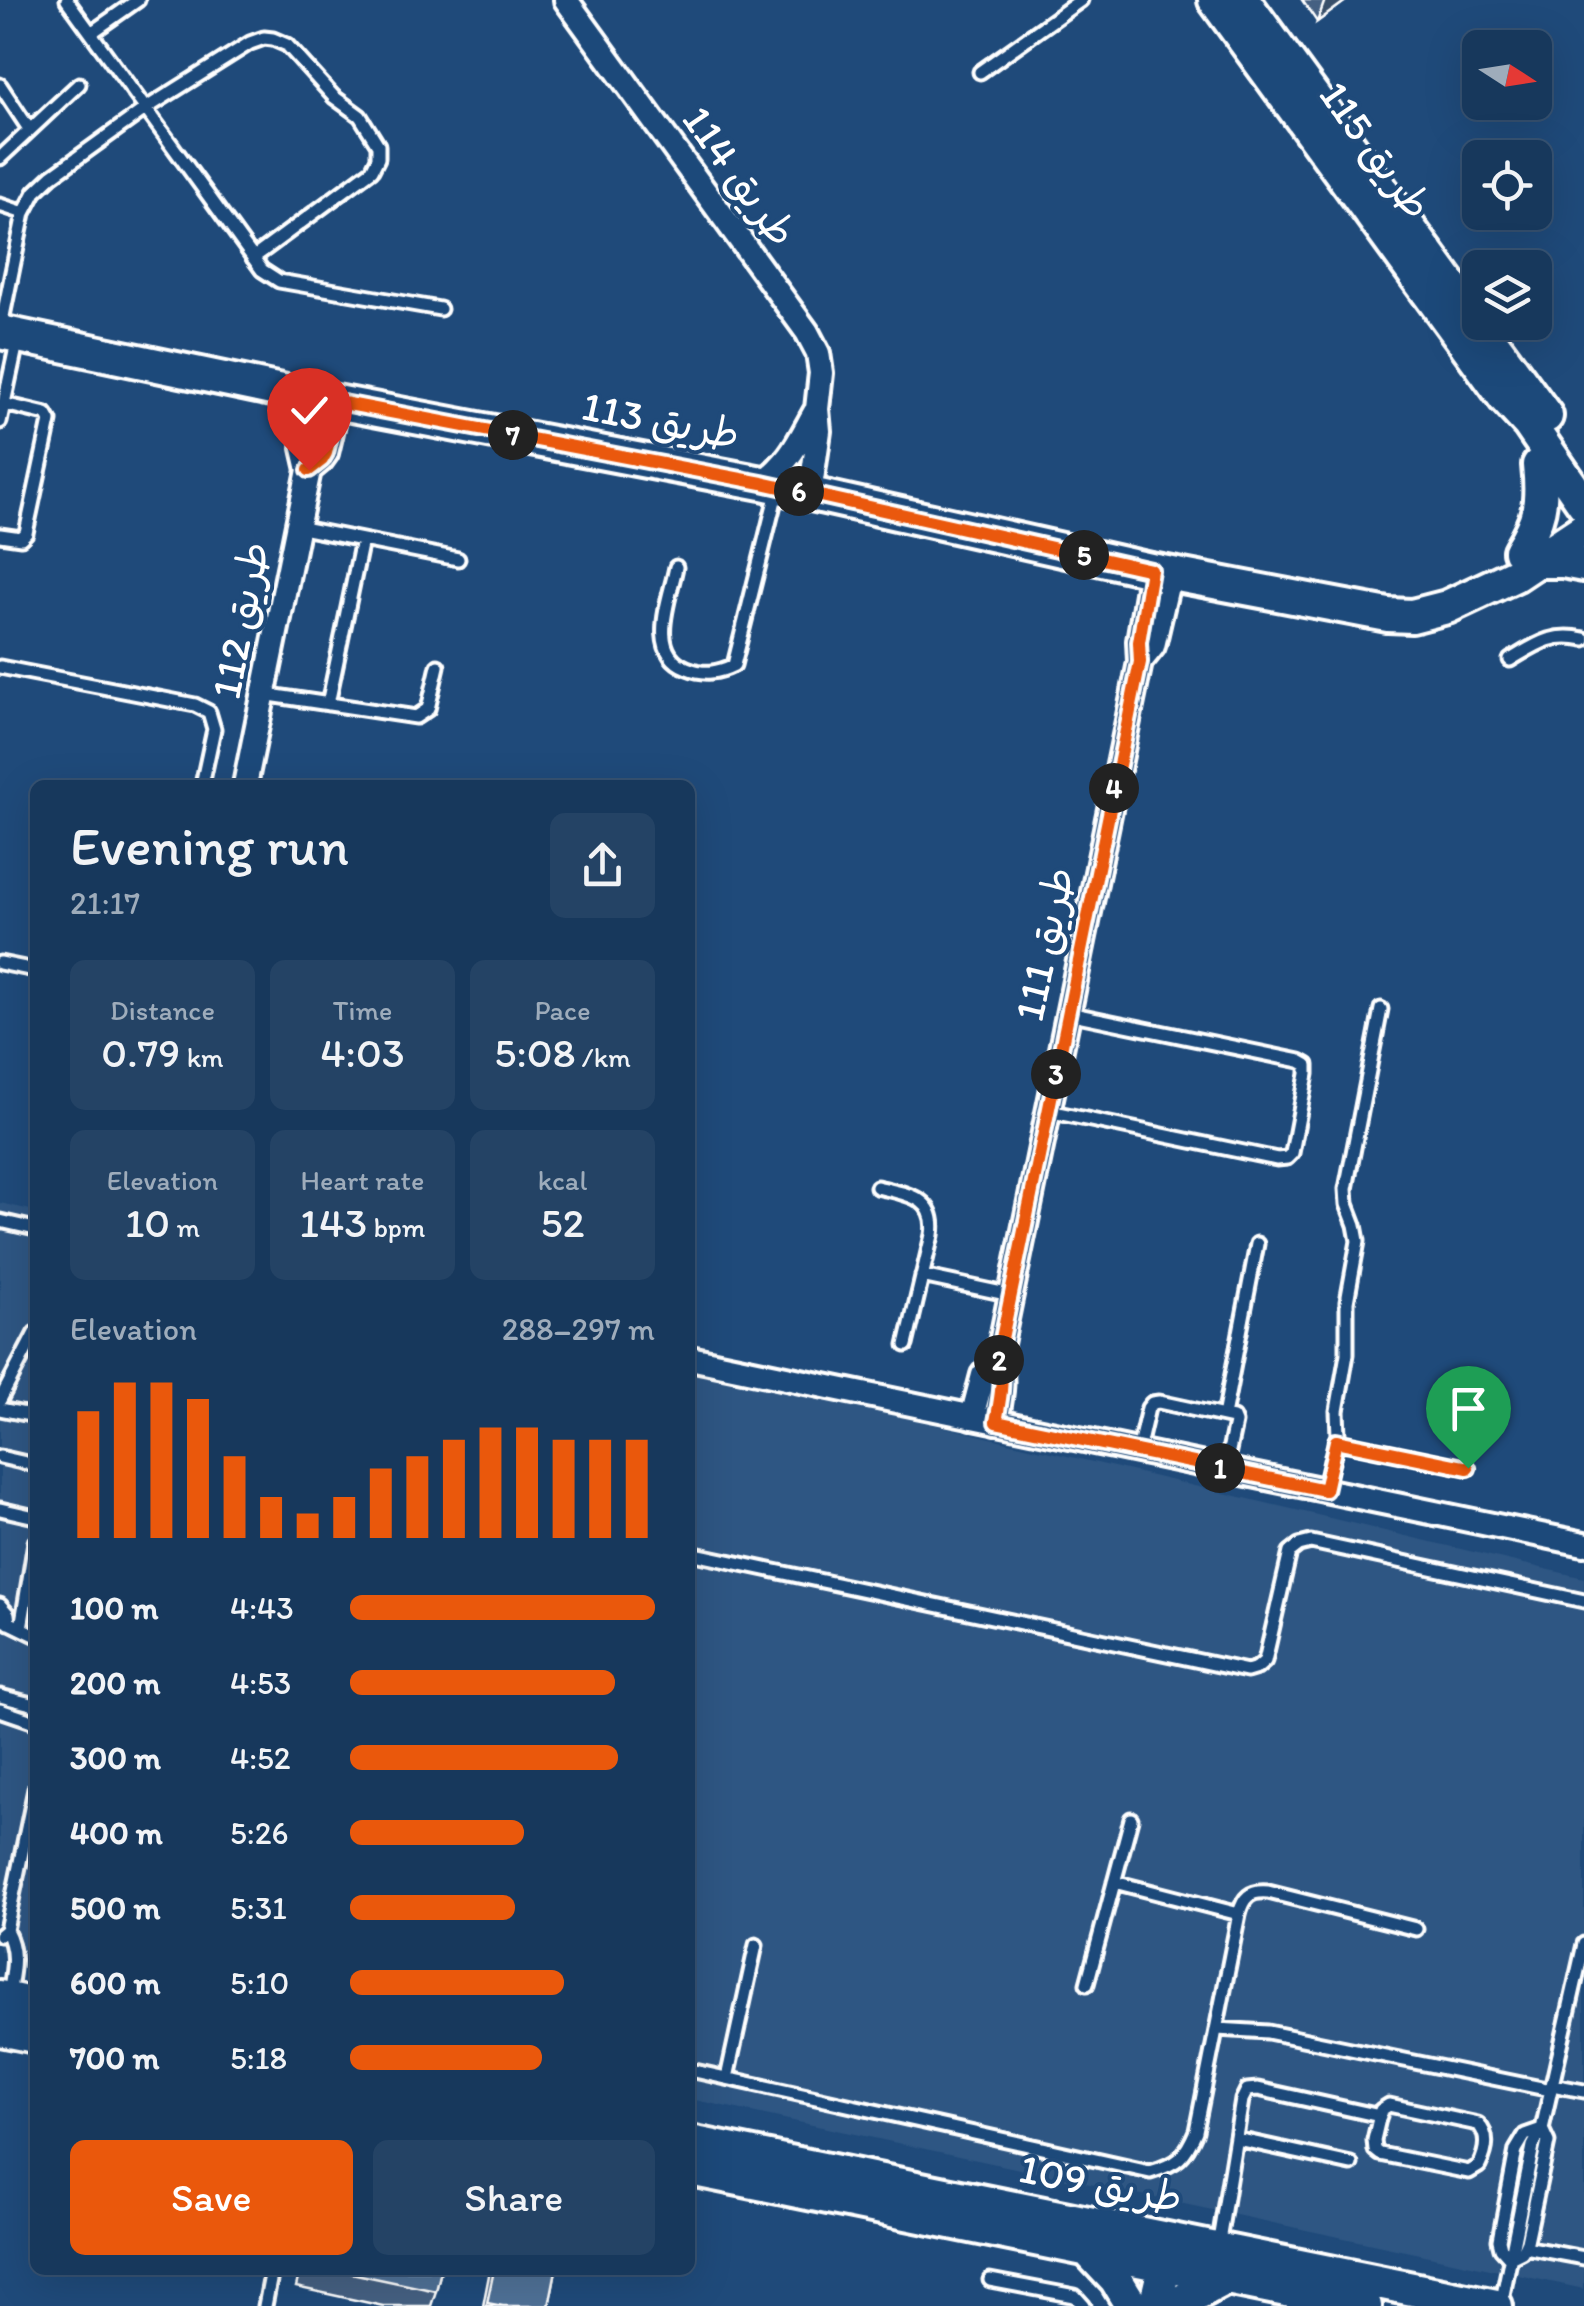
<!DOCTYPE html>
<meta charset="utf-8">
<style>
:root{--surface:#17385c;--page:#244365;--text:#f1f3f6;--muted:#9eacbb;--line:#365272;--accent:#ea580c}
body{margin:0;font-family:Itim,"Playpen Sans Arabic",sans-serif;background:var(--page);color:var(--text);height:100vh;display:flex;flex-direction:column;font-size:38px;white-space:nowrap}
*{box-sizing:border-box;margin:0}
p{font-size:32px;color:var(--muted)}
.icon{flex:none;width:55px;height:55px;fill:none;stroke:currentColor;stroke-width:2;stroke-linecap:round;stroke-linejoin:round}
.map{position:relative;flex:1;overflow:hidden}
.details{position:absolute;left:30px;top:780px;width:665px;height:1495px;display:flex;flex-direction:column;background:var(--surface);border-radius:15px;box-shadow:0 10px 40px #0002,0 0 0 2px var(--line)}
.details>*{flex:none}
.needle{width:65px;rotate:102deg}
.tools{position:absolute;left:1462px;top:30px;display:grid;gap:20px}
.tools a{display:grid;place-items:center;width:90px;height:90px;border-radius:15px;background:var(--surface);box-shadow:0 10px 40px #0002,0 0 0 2px var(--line);font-size:50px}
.pin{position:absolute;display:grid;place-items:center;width:85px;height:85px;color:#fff;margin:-102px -42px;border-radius:50% 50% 50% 0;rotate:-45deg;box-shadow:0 0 10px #0007}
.pin .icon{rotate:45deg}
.km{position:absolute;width:50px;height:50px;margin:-25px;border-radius:50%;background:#222;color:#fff;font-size:28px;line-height:50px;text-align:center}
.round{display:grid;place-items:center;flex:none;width:105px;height:105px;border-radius:15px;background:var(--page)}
.summary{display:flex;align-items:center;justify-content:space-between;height:170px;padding:0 40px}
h1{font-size:55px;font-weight:600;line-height:75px}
.metrics{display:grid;grid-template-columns:repeat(3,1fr);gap:15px;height:170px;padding:10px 40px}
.metrics div{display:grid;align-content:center;border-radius:15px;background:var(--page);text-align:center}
.metrics b{font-size:42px;font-weight:600}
.metrics small{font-size:28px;font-weight:400}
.metrics p{font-size:28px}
.chart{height:280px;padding:20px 40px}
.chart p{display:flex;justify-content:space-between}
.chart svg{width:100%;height:180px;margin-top:10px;stroke:var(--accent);stroke-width:6}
.primary-button{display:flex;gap:20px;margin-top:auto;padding:20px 40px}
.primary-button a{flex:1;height:115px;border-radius:15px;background:var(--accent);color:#fff;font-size:40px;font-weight:600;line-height:115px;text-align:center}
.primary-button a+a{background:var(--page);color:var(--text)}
ul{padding:0 40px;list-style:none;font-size:32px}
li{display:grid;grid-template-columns:160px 120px 1fr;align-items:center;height:75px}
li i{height:25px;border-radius:12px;background:var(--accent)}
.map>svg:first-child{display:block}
.built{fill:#2e5683}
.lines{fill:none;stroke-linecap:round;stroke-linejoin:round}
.lane-casing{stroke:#fff;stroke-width:19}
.street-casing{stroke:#fff;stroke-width:30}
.secondary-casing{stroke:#fff;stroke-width:40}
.lane{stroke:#1f4a7a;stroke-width:11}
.street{stroke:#1f4a7a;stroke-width:22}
.secondary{stroke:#1f4a7a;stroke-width:32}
.wall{fill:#456182;stroke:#fff;stroke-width:2.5}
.shaded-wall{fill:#384f6a;stroke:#fff;stroke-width:2.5}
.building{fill:#507197;stroke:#fff;stroke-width:2.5}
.route-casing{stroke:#fff;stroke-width:20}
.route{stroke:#ea580c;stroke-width:12}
.labels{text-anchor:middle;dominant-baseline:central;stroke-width:8;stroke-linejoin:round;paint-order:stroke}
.street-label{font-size:42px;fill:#fff;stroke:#1f4a7a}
</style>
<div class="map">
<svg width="1584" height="2306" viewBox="0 0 1584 2306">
<rect width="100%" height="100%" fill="#1f4a7a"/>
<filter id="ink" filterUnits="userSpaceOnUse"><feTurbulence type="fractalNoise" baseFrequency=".01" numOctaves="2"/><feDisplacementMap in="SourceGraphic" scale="20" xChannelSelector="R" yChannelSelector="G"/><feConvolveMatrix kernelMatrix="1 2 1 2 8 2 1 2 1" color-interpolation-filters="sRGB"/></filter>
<g filter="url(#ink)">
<path class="built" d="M0,1203l35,8v748l-35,-8z
M690,1367l894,211v711l-894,-190z"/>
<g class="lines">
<defs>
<path id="lane" d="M67,0l195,270 17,11 161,28
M91,33l47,-33
M980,72l101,-72
M0,85l29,44
M0,158l79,-74
M0,205l24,8
M0,331l24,-118 11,-21 17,-16 93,-67 105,-66 14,-5 9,1 14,6 47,52 26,19 18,29v13l-6,12 -119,88
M0,422l18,-84
M297,527l161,32
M0,535l21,3 5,-5 24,-112 -4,-7 -42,-10
M676,567c-6,32 -30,85 11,101 17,7 31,5 47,-3l43,-173
M1510,660c27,-16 42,-28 74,-21
M0,667l195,38 14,7 5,17 -12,56
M263,694l153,23 12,-8 10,-43
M328,704l34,-164
M0,963l35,7
M1048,1111l229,48 10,-1 5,-5 15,-79v-9l-7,-4 -232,-48
M877,1187c28,7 61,9 55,48l-26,110
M0,1221l35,8
M922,1276l89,19
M0,1400l35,-67
M0,1409l35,7
M1224,1416l33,-172
M1336,1441l132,27
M1138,1451l10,-43 4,-5 7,-1 74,16 2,5 -10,46
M0,1457l35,8
M1325,1490l13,-55 -1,-24 10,-57v-52l11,-61 -3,-16 -8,-21 -1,-15 35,-180
M0,1509l35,8
M690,1553l557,118 10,-3 8,-7 25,-109 9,-7 12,-3 273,59
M0,1605l8,9 1,9
M0,1618l35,17
M21,1628l14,-86
M0,1696l35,9
M0,1710l35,12
M1114,1882l125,32
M6,1930c12,22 7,41 3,64
M0,1935l6,-5 29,-141
M1087,1984l44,-165
M1217,2029l51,3 283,58
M690,2070l460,102c28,-8 35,-15 46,-41l43,-217c4,-16 11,-24 29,-22l148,37
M727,2078l29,-133
M1552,2085l32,6
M1389,2105l89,19c12,12 8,28 1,42l-10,6 -89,-18 -5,-4 -1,-10 7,-30z
M1237,2139l114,25
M1218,2247l24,-147 5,-10 11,-1 122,27
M1525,2247l59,11
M1510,2258l-9,-10 -2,-8 17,-90 9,-15 17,-6
M1510,2258l12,-6 5,-11 21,-99 -6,-13
M990,2280l85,16 9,10
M1501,2305l32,-159 9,-17 42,-185
M265,2306l7,-36"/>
<path id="street" d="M566,0l241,332 11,21 3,20 -4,36 2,22 -9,63
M309,470l12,-10 5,-7 12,-51
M762,483c30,-24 35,-39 53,-71
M1140,662l13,-16 17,-73
M245,785l64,-315 -5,-22 6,-51
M690,1358l894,186
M972,1417l11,-42 15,-17
M996,1422c4,-23 9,-42 2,-64l142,-696 -1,-21 12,-71"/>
<path id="secondary" d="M1215,0l290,398 24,26 55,80
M1243,0l303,416
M0,332l310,65 452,86 389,87 237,45 24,1 35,-9 68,-32 69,-46
M1520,551c20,-32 23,-48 19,-86
M1536,561h27l21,4
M0,1997l35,8
M0,2029l35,7
M690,2142l806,164
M690,2169l675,137
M1087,2249l29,31 16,26
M1155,2306l14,-59
M1173,2306l55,-29"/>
</defs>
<use href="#lane" class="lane-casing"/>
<use href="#street" class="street-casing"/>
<use href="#secondary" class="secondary-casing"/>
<use href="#lane" class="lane"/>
<use href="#street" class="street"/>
<use href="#secondary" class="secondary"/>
</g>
<path class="wall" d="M1302,0h45l-30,22z
M300,2270h141l-5,21 -5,15h-48l-87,-19z
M490,2270h66l-7,36h-66z"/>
<path class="shaded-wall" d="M1325,0h22l-30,22z"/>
<path class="building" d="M337,2270h104l-5,21z
M494,2270h62l-7,36h-46l-16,-3z"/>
</g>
<g class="lines" filter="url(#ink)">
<defs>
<path id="route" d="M309,470l13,-10 4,-7 12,-51 424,81 389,87 -12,72 1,20 -142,696c7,23 2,41 -2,64l329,68 11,-49 132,27"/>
</defs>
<use href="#route" class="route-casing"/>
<use href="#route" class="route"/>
</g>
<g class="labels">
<g class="street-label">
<text transform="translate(1376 150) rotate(54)">طريق 115</text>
<text transform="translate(740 176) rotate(54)">طريق 114</text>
<text transform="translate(661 420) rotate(11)">طريق 113</text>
<text transform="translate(240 620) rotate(-79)">طريق 112</text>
<text transform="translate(1044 944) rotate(-78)">طريق 111</text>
<text transform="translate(1101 2183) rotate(11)">طريق 109</text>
</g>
</g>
</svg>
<div class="tools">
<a><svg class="needle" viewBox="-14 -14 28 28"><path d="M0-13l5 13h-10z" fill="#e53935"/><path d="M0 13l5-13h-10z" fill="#9eacbb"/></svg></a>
<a><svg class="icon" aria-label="locate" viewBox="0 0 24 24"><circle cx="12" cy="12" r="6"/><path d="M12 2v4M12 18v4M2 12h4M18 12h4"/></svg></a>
<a><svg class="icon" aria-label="layers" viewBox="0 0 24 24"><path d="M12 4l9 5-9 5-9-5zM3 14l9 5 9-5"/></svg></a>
</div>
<div class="pin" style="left:1468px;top:1468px;background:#1e9e55"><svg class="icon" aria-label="arrive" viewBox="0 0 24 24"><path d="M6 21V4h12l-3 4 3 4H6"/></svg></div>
<div class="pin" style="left:309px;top:470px;background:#d93025"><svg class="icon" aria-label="check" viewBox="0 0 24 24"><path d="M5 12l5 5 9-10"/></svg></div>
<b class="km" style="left:1220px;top:1468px">1</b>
<b class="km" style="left:999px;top:1360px">2</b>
<b class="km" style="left:1056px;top:1074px">3</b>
<b class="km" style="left:1114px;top:788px">4</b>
<b class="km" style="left:1084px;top:555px">5</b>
<b class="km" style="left:799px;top:491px">6</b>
<b class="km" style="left:513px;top:435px">7</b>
<section class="details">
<div class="summary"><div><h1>Evening run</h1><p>21:17</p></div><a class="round"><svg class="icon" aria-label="share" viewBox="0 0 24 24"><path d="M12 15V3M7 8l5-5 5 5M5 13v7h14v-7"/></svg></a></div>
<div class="metrics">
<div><p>Distance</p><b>0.79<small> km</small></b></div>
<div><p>Time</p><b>4:03</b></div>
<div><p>Pace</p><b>5:08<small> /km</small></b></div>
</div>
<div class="metrics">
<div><p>Elevation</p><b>10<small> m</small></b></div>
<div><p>Heart rate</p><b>143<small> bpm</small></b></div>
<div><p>kcal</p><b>52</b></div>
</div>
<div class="chart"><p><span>Elevation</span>288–297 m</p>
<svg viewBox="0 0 160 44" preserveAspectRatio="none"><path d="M5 44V13M15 44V6M25 44V6M35 44V10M45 44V24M55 44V34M65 44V38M75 44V34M85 44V27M95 44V24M105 44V20M115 44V17M125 44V17M135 44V20M145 44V20M155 44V20"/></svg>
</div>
<ul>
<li><b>100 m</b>4:43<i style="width:100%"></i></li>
<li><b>200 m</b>4:53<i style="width:87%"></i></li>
<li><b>300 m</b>4:52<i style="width:88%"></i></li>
<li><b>400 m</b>5:26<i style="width:57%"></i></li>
<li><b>500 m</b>5:31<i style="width:54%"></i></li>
<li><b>600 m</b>5:10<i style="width:70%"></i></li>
<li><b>700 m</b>5:18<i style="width:63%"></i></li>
</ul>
<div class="primary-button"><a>Save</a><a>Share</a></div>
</section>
</div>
